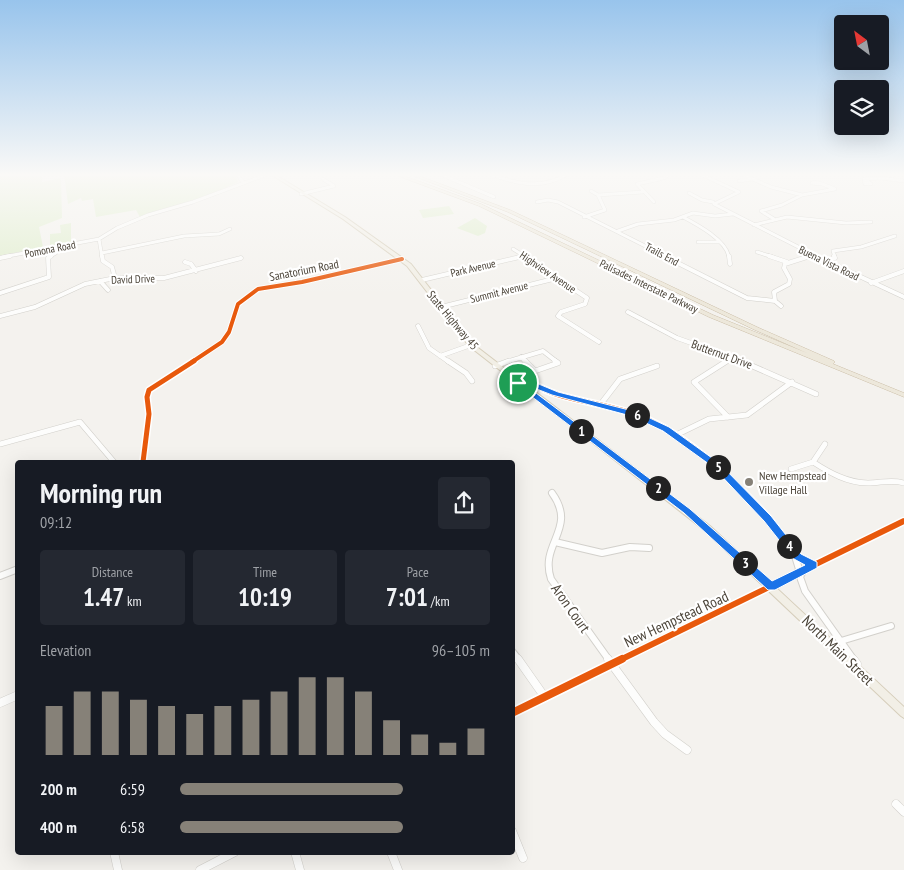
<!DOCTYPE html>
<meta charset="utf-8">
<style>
:root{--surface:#171b24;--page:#242831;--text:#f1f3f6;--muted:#9ea1a6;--accent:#868178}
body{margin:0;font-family:"PT Sans Narrow",sans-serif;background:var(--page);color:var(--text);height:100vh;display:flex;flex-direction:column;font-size:19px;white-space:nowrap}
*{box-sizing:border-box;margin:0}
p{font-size:16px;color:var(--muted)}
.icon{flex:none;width:28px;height:28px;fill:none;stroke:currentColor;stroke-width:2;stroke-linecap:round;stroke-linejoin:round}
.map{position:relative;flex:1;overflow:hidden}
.panel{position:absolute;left:15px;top:460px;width:500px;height:395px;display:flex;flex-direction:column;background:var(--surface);border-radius:5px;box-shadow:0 5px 20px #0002}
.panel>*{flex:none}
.needle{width:32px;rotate:328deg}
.fabs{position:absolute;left:834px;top:15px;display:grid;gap:10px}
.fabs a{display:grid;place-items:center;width:55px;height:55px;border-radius:5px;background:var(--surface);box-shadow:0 5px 20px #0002;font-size:25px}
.pin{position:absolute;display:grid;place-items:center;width:42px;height:42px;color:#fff;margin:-21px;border:2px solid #fff;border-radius:50%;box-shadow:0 1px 5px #0007}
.km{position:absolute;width:25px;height:25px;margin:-12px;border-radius:50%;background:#222;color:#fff;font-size:14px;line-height:25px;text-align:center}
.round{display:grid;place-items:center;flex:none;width:52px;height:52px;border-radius:5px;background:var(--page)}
.head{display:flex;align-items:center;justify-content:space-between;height:85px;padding:0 25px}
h1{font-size:28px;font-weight:600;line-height:38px}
.stats{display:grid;grid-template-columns:repeat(3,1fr);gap:8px;height:85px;padding:5px 25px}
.stats div{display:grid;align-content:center;border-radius:5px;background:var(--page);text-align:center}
.stats b{font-size:25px;font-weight:600}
.stats small{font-size:14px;font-weight:400}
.stats p{font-size:14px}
.chart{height:140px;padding:10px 25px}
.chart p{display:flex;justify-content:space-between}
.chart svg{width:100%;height:90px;margin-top:5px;stroke:var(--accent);stroke-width:6}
ul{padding:0 25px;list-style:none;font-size:16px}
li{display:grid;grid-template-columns:80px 60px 1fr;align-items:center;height:38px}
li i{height:12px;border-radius:6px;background:var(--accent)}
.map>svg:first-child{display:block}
.green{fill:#e1eecf}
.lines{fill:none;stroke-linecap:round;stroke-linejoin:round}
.minor-far4-casing{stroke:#d2d0cb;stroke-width:4}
.minor-far3-casing{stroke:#d2d0cb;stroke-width:5}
.minor-far2-casing{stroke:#d2d0cb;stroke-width:6}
.minor-far1-casing{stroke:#d2d0cb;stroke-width:8}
.minor-casing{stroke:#d2d0cb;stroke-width:9}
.major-casing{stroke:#d6cebb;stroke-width:2}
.highway-casing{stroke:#ccbfa9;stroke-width:1}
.minor-far4{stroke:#fdfdfc;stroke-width:3}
.minor-far3{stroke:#fdfdfc;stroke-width:4}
.minor-far2{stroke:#fdfdfc;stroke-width:5}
.minor-far1{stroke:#fdfdfc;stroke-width:6}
.minor{stroke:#fdfdfc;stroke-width:8}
.major{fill:#f2efe6;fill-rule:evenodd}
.highway{fill:#ede8db;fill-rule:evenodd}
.cycleway-far3-casing{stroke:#fff;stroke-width:6}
.cycleway-far2-casing{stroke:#fff;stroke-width:8}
.cycleway-far1-casing{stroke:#fff;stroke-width:9}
.cycleway-casing{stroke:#fff;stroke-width:11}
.cycleway-far3{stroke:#e8590c;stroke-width:4}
.cycleway-far2{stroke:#e8590c;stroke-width:5}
.cycleway-far1{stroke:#e8590c;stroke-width:6}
.cycleway{stroke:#e8590c;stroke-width:8}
.route{fill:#1a73e8;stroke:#fff;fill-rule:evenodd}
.poi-dot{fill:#868178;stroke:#fff;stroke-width:2}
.labels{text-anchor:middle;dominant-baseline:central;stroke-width:4.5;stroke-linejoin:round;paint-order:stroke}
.far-street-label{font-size:11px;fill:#4b4439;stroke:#fff}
.street-label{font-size:12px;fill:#4b4439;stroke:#fff}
.poi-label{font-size:12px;fill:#4b4439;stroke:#fff;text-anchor:start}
.near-street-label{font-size:15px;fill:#4b4439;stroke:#fff}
</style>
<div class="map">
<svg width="904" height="870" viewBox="0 0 904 870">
<rect width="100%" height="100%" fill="#f4f2ee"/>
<path class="green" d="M0,174h42v8l19,-4 1,40 -23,9 4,20 -43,9z
M64,174h171l3,8 -38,17 -60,18 -4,-7 -40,7 -3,-18 -11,2 -1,-3 -13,6z
M449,206l5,8 -31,4 -4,-8z
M475,218l12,8 -2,7 -7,3 -21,-8z
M71,223v21l-21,3v-13l11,-1 -1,-8z"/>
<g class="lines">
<defs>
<path id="minor-far4" d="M237,174l6,8
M440,174l54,23
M490,174c26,10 52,16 77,0
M700,174l39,18 -25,12 104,53
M741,174l30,13 31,8
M864,179l17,-1 23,3
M864,179l7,5h-6z
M739,181l13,-2
M815,182l5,2 -8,-1z
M689,193l13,7 11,2
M301,194l33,-8 -11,-7
M598,195l45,-3
M537,202l11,-2 10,2 109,55
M654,202l-17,-18 27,-6 5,-4
M584,217l21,-7 -7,-15 -7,-4
M683,217c15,8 43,23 46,40
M774,219l-13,-8 21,-6 20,-10 33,-6 -18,-7
M754,225l33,-8 59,6 25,-1
M618,231l20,-7 36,-4 19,-7 22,3 18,-2
M99,239l3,18
M698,242h21
M513,249l13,8
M757,252l16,5
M102,253l82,-17 35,-2 11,-5
M3,257l96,-18 18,-11 31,-13 45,-13 75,-28
M49,257l7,-4v-5
M518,257l6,-1
M806,257l8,-2
M835,257l-2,-6 28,-4 34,-11"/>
<path id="minor-far3" d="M102,256l1,5 9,6 3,11
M524,256l63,42 -2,6 -24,8 -3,4 41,26
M664,256l83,42 28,3 -1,-9 15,-8 1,-5 -6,-11 1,-4 25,-8
M729,256l1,8
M769,256l18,6
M816,256l88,41
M0,258l10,-2
M826,261l9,-3 -1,-2
M185,262l6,2 5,7
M422,280l102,-24
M100,281l8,9
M871,283l33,-12
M0,293l49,-16 -1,-19 3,-2
M775,301l6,5
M441,307l116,-29
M628,312l49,26 68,24
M0,316l35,-9 50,-23 30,-6h49l77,-20
M418,326l11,22 20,14
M440,356l31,-11
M521,357l5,5
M192,362l30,-20 7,-10 9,-28 20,-15 44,-7 100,-23
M506,362l37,-11 14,11
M725,362l8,-5"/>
<path id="minor-far2" d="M448,361l18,12 6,8
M525,361l10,10 23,-8 -3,-2
M727,361l-33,21 34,35
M741,361l75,33
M495,366l14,-5
M517,383c15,-3 25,7 39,11 25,8 53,11 78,20 43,15 79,48 110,80
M600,405l20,-26 37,-13
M676,435l33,-16 38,-4 45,-33
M0,444l80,-22 34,40
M143,462l6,-48 -2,-17 2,-7 45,-29
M813,462c17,11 35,21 55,21 13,0 23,-4 36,0
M791,469l22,-7 12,-18"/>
<path id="minor-far1" d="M743,492l25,26 29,38 16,9
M552,493c26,36 -13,50 -1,86l58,81
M555,542l47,11 28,-6 19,1
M795,556l4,13 -3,5
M803,571l-3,6 5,14 49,69
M0,576l18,-7
M841,641l50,-15
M512,651l7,9
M620,660l284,-139"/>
<path id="minor" d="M518,659l26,37
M608,659l46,63 11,12 22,16
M853,659l4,5
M0,703l18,-8
M512,713l110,-54
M896,804l8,8
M512,831l11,27
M114,852l4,18
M295,852l5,18
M391,852l7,18
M200,870l35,-18"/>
<path id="major" d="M270,174h4l71,43 66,47 62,80 237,182 194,181v11l-3,-2 -197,-186 -235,-184 -62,-80 -64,-47z"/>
<path id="highway" d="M393,174h6l82,30 232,111 94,38 -52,-23 -247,-118 -97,-37 3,-1 96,36 249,118 75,33 1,1 -2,2 71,29v4l-195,-80 -230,-111z"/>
</defs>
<use href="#minor-far4" class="minor-far4-casing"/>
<use href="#minor-far3" class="minor-far3-casing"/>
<use href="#minor-far2" class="minor-far2-casing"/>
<use href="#minor-far1" class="minor-far1-casing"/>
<use href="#minor" class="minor-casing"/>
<use href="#major" class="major-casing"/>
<use href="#highway" class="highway-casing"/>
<use href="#minor-far4" class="minor-far4"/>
<use href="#minor-far3" class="minor-far3"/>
<use href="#minor-far2" class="minor-far2"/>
<use href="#minor-far1" class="minor-far1"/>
<use href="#minor" class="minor"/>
<use href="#major" class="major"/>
<use href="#highway" class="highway"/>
<defs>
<path id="cycleway-far3" d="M192,362l30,-20 7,-10 9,-28 20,-15 44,-7 100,-23"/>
<path id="cycleway-far2" d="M517,383c15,-3 25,7 39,11 25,8 53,11 78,20 43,15 79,48 110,80
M143,462l6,-48 -2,-17 2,-7 45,-29"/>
<path id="cycleway-far1" d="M743,492l25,26 29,38 17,9
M620,660l284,-139"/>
<path id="cycleway" d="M512,713l110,-54"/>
</defs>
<use href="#cycleway-far3" class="cycleway-far3-casing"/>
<use href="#cycleway-far2" class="cycleway-far2-casing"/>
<use href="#cycleway-far1" class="cycleway-far1-casing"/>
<use href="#cycleway" class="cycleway-casing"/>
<use href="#cycleway-far3" class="cycleway-far3"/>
<use href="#cycleway-far2" class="cycleway-far2"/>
<use href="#cycleway-far1" class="cycleway-far1"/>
<use href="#cycleway" class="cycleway"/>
</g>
<linearGradient id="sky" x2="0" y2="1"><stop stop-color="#98c4ec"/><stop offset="0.59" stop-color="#faf9f7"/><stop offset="1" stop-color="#faf9f7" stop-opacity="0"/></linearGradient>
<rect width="904" height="296" fill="url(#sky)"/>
<path class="route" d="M529,380l29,12 79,20 32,15 50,36 52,53 30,38 16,8v6l-42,22h-7l-84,-77 -170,-130zM524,384l28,11 79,21 32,15 50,36 51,54 30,38 11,6 -33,16 -82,-72z"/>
<circle class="poi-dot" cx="749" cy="482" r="5"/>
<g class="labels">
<g class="far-street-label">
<text transform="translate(50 249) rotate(-11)">Pomona Road</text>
<text transform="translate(662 254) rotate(28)">Trails End</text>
<text transform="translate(829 263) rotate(26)">Buena Vista Road</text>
<text transform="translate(473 268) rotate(-13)">Park Avenue</text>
<text transform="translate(548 272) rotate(34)">Highview Avenue</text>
<text transform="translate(133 279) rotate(-2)">David Drive</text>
<text transform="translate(649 286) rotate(26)">Palisades Interstate Parkway</text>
<text transform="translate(499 292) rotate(-14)">Summit Avenue</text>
</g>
<g class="street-label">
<text transform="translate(304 270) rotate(-11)">Sanatorium Road</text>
<text transform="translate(453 320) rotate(50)">State Highway 45</text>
<text transform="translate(722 354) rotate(20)">Butternut Drive</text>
</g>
<g class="poi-label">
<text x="759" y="475">New Hempstead<tspan x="759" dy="14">Village Hall</tspan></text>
</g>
<g class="near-street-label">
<text transform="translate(571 608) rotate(55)">Aron Court</text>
<text transform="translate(676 619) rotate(-25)">New Hempstead Road</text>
<text transform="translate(838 650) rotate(44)">North Main Street</text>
</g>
</g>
</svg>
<div class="fabs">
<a><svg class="needle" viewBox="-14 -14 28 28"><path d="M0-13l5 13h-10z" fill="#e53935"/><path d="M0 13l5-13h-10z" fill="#9ea1a6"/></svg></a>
<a><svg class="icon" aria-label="layers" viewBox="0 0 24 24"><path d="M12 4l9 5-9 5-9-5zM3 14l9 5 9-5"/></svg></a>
</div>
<div class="pin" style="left:518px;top:383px;background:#1e9e55"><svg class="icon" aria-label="arrive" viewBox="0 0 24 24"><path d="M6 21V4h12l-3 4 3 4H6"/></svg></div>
<b class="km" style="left:581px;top:431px">1</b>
<b class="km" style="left:658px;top:488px">2</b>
<b class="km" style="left:745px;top:563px">3</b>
<b class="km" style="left:789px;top:546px">4</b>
<b class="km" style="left:718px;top:467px">5</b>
<b class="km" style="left:637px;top:415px">6</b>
<section class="panel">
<div class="head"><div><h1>Morning run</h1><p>09:12</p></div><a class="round"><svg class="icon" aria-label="share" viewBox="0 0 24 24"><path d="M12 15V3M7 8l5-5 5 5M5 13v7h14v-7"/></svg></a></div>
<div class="stats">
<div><p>Distance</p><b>1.47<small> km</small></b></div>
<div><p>Time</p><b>10:19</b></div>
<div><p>Pace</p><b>7:01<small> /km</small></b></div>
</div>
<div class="chart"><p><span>Elevation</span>96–105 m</p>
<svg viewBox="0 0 160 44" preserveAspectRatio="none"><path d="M5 44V20M15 44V13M25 44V13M35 44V17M45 44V20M55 44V24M65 44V20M75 44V17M85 44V13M95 44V6M105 44V6M115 44V13M125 44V27M135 44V34M145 44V38M155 44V31"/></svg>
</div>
<ul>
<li><b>200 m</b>6:59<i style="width:72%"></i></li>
<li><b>400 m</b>6:58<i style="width:72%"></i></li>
</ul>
</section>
</div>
